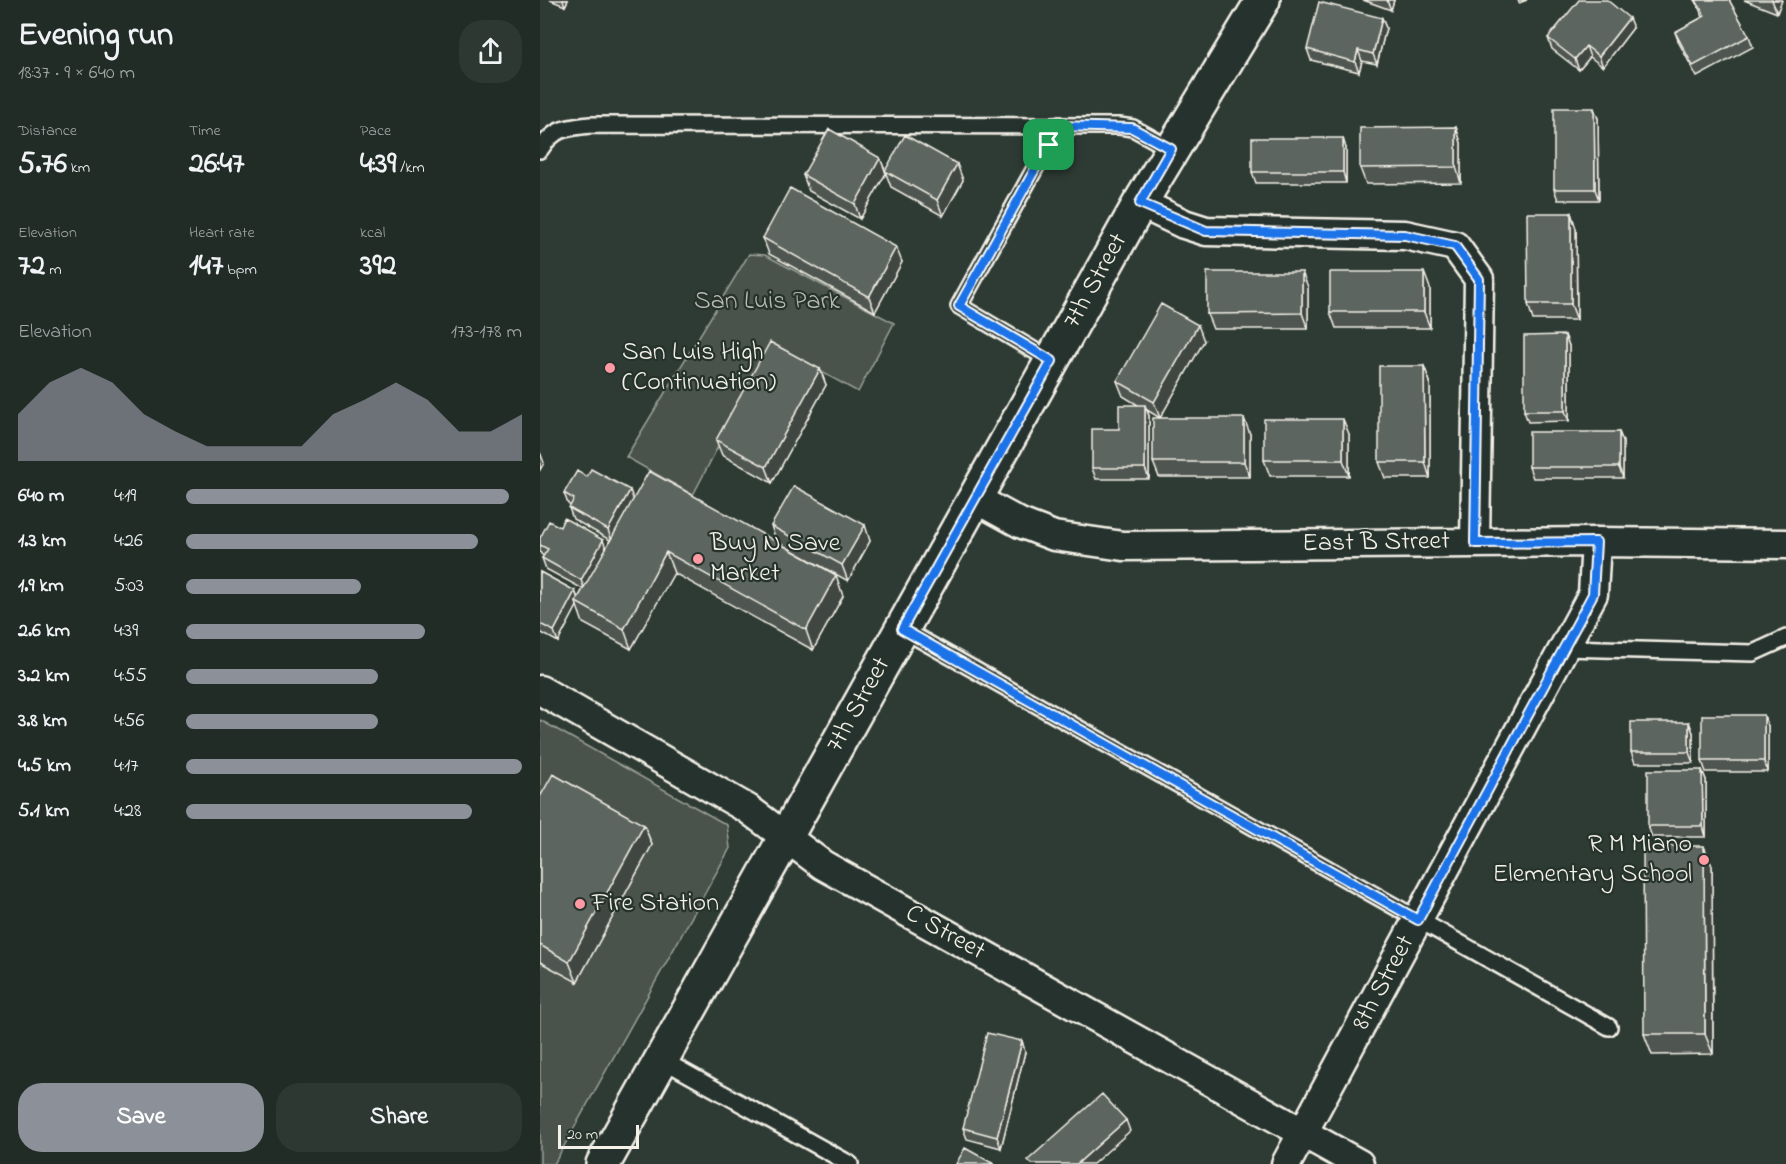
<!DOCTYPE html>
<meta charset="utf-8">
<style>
:root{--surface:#222c27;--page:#2e3833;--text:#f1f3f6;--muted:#a2a7a7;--accent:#8c9099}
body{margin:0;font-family:"Indie Flower",sans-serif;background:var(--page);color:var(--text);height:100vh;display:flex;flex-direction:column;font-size:22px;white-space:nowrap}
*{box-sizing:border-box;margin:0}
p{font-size:20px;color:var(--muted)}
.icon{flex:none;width:33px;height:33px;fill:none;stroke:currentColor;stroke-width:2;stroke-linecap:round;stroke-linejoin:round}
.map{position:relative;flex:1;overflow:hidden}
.details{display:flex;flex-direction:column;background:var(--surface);width:540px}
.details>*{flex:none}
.scale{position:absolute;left:18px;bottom:15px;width:81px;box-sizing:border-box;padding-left:6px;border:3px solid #f4f1e8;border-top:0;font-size:16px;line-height:21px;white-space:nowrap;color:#f4f1e8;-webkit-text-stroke:4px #26332d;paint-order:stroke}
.pin{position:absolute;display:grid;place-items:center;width:51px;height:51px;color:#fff;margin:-26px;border-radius:12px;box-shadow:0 3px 9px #0006}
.round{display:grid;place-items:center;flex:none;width:63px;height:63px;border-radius:24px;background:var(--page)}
.summary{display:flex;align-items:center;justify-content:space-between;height:102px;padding:0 18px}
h1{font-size:33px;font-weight:800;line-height:45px}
.stats{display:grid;grid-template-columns:repeat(3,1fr);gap:9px;height:102px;padding:6px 18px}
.stats div{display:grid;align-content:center}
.stats b{font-size:30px;font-weight:800}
.stats small{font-size:16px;font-weight:400}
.stats p{font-size:16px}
.chart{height:168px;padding:12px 18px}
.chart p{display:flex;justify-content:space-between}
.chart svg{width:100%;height:108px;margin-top:6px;fill:var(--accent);opacity:.7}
.cta{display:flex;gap:12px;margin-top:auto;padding:12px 18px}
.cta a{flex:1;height:69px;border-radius:24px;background:var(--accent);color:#fff;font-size:24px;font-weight:800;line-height:69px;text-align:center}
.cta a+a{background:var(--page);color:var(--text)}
ul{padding:0 18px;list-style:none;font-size:20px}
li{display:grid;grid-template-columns:96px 72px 1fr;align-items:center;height:45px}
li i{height:15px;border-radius:8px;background:var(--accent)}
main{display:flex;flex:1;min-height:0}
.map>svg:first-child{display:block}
.green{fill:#48524c;stroke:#9ea29a;stroke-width:1.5}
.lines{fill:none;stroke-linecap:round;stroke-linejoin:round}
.service-casing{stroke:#f4f1e8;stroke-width:20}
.minor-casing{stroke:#f4f1e8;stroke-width:33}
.tertiary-casing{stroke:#f4f1e8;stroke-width:38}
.service{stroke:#26332d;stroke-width:15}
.minor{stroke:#26332d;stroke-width:28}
.tertiary{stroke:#26332d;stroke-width:33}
.wall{fill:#4f5751;stroke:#f4f1e8;stroke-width:1.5}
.shaded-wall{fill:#404742;stroke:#f4f1e8;stroke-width:1.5}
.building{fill:#5c655e;stroke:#f4f1e8;stroke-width:1.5}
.route-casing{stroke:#fff;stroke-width:12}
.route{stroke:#1a73e8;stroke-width:8}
.poi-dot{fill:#ff9aa2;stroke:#26332d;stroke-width:2}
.labels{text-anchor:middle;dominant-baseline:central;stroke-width:4.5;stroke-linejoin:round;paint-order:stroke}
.street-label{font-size:26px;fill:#f4f1e8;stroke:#26332d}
.park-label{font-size:26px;fill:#b8b9b1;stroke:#26332d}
.poi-label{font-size:26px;fill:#f4f1e8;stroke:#26332d;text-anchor:start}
</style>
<main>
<section class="details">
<div class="summary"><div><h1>Evening run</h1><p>18:37 · 9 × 640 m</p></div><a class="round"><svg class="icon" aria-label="share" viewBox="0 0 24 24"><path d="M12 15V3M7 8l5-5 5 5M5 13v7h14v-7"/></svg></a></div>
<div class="stats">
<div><p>Distance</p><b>5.76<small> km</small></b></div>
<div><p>Time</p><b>26:47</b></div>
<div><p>Pace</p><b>4:39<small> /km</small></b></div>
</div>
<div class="stats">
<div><p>Elevation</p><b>72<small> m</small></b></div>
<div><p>Heart rate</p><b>147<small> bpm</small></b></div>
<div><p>kcal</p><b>392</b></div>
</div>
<div class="chart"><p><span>Elevation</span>173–178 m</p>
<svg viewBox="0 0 160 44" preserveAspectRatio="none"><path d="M0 44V25L10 12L20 6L30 12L40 25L50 32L60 38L70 38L80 38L90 38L100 25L110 19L120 12L130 19L140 32L150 32L160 25V44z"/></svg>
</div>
<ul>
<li><b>640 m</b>4:19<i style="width:96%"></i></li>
<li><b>1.3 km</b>4:26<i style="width:87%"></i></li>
<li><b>1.9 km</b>5:03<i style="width:52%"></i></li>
<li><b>2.6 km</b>4:39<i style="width:71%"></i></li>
<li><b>3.2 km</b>4:55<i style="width:57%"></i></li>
<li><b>3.8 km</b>4:56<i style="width:57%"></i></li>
<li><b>4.5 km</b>4:17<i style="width:100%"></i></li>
<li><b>5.1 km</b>4:28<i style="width:85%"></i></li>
</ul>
<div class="cta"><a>Save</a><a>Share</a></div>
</section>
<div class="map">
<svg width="1246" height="1164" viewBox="0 0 1246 1164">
<rect width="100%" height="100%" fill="#2e3b34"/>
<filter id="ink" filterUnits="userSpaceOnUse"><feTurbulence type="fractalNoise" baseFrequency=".0167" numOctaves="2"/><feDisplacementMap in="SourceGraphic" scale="12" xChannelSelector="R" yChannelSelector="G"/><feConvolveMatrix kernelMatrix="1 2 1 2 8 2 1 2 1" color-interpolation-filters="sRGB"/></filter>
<g filter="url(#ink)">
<path class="green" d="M209,254l16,1 129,68 -36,69 -87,-48 -78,151 -67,-38z
M0,720l187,105 3,23 -176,316h-14z"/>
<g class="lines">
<defs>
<path id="service" d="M0,150c14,-22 25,-22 50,-25l529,1 14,2 38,21
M512,361l-93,-55 100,-181
M362,629l707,398
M1024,648l189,5 33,-15
M121,1059l189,105"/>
<path id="minor" d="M600,203l44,21 22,7 199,4 50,11 24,33 -4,264
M436,499l44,24 34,13 69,10 473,-4 190,2
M0,690l208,119 75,56 536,299
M746,1164l307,-570 3,-52"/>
<path id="tertiary" d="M63,1164l537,-961 123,-203"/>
</defs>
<use href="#service" class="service-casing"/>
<use href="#minor" class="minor-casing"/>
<use href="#tertiary" class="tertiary-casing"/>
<use href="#service" class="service"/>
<use href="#minor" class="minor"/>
<use href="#tertiary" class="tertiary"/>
</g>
<path class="wall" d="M10,0h18l-3,6z
M823,0h31l-3,10z
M978,0h9l-8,3z
M1155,0h34l20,36 4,11 -56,30 -18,-34 -4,-11 28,-15z
M1204,0h38l-5,13z
M842,18l4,10 -9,36 -15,-3 -3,11 -48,-12 -4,-11z
M1093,28l-30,39 -13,-10 -11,13 -27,-21 -4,-11z
M1058,119l1,81h-41l-4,-11z
M916,127l5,16v40l-95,1 -6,-16z
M806,148v35h-90l-4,-11z
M340,158l6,15 -26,46 -51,-28 -6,-16z
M345,171l78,9 -20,36 -52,-29z
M1031,213l5,16 1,91h-44l-5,-16z
M223,238l139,24 -27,50 -106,-58z
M768,287v42h-95l-6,-15z
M890,288v40h-94l-6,-16z
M1025,335l4,11v75l-41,1 -4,-11z
M664,341l-44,77 -13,-8 2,6v63h-53l-4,-11 27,-39 19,-24 -15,-9 -6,-15z
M884,366l6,16v96h-45l-6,-16z
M280,369l6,16 -54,98 -50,-28 -6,-15z
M1079,432l4,10v36h-90l-4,-11z
M710,434v43h-91l-6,-15z
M809,434v42h-79l-6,-16z
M47,477l256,119 -30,54 -139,-77 -43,76 -48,-26 -6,-17 -19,36 -18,-10v-60l35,19 3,7 5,-9 -37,-20 -4,-11 2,-2 -3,-2 -1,-3v-13l20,-11 46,21 4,-8 -37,-21 -4,-11 2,-2 -3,-2 -4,-11z
M231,526l99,15 -22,40 -71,-39z
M1149,722l4,11v30h-58l-4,-11z
M1228,726v46h-62l-4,-11z
M1162,770l4,10v57h-54l-4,-11z
M0,797l104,28 8,20 -75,137 -37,-20z
M1172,866l1,188 -61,1 -8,-21z
M482,1041l3,11 -24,96 -34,-9 -4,-11z"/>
<path class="shaded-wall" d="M23,0h5l-3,6z
M847,0h7l-3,10z
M1232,0h10l-5,13z
M842,18l4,10 -9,36 -4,-10z
M1089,18l4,10 -30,39 -4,-11z
M1046,46l4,11 -11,13 -4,-11z
M818,50l4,11 -3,11 -4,-10z
M1054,108l4,11 1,81 -4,-11z
M916,127l5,16v40l-5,-16z
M803,138l3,10v35l-3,-11z
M340,158l6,15 -26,46 -5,-15z
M417,164l6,16 -20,36 -6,-16z
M1031,213l5,16 1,91 -6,-16z
M356,247l6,15 -27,50 -6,-15z
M762,272l6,15v42l-6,-16z
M884,272l6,16v40l-6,-16z
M658,325l6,16 -44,77 -6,-16z
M1025,335l4,11v75l-4,-10z
M884,366l6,16v96l-5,-16z
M280,369l6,16 -54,98 -6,-16z
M605,405l4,11v63l-4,-11z
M704,418l6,16v43l-6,-15z
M803,419l6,15v42l-6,-16z
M1079,432l4,10v36l-4,-11z
M0,452l4,11 -4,7z
M90,490l4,11 -22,40 -4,-11z
M325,525l5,16 -22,40 -6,-16z
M63,540l4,11 -22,39 -4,-10z
M126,552l8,21 -43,76 -7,-20z
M296,575l7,21 -30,54 -7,-20z
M35,591l4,11h-3l1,4 -19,36 -4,-11z
M1224,715l4,11v46l-4,-11z
M1149,722l4,11v30l-4,-11z
M1162,770l4,10v57l-3,-11z
M104,825l8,20 -75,137 -8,-20z
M1164,846l8,20 1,188 -8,-20z
M482,1041l3,11 -24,96 -4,-11z
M586,1120l4,11 -37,33h-16z"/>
<path class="building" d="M1039,0h28l22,18 -30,38 -13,-10 -11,13 -27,-21z
M1156,0h33l20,36 -56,30 -18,-34 30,-16z
M779,2l63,16 -9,36 -15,-4 -3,12 -48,-13z
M1014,108h40l1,81h-41z
M916,127v40l-96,1v-40z
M289,129l51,29 -25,46 -52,-29z
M365,135l52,29 -20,36 -52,-29z
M712,138h91v34h-91z
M250,188l106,59 -27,50 -106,-59z
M987,213h44v91h-43z
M667,272h95v41l-95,1z
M790,272h94v40h-94z
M621,304l37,21 -44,77 -37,-21z
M1025,335v76h-41v-75z
M230,342l50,27 -54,98 -50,-27z
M839,366h45l1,96h-46z
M579,405h26v63h-53v-39h27z
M613,418h91v44h-91z
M724,419h79v41h-79z
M989,432h90v35h-90z
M51,469l39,21 -22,40 -39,-22 5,-9 -10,-6 13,-22 10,6z
M109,471l187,104 -30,55 -140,-78 -42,77 -48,-27z
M254,486l71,39 -23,40 -71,-39z
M24,518l39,22 -22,40 -39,-22 6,-9 -8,-4v-7l9,-17 11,6z
M0,572l35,19 -21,40 -14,-7z
M1162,715h62v46h-62z
M1091,722h58v30h-58z
M1108,770h54l1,56h-55z
M13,774l91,51 -75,137 -29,-17v-148z
M1103,846h61l1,188h-61z
M447,1033l35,8 -25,96 -34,-9z
M562,1094l24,26 -49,44h-45l-4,-4z
M425,1148l29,16h-38z"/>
</g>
<g class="lines" filter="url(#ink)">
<defs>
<path id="route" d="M519,126l73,2 39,21 -31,54 66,28 199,4 50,11 24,33 -4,264 121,-1 -3,52 -175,326 -516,-291 150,-268 -93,-55z"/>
</defs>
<use href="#route" class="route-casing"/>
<use href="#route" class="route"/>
</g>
<g class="poi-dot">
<circle cx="70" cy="368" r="6"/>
<circle cx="158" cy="559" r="6"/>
<circle cx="1164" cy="860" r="6"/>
<circle cx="40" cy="904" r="6"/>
</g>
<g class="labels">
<g class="street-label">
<text transform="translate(556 281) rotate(-61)">7th Street</text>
<text transform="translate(836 543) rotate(-1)">East B Street</text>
<text transform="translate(319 705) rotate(-61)">7th Street</text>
<text transform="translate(405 933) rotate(29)">C Street</text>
<text transform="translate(844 983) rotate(-62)">8th Street</text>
</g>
<g class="park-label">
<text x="227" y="302">San Luis Park</text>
</g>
<g class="poi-label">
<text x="82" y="353">San Luis High<tspan x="82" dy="30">(Continuation)</tspan></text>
<text x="170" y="544">Buy N Save<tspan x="170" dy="30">Market</tspan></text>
<text x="1152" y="845" text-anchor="end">R M Miano<tspan x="1152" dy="30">Elementary School</tspan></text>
<text x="52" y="904">Fire Station</text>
</g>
</g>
</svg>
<div class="scale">20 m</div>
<div class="pin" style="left:509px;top:145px;background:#1e9e55"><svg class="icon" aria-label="arrive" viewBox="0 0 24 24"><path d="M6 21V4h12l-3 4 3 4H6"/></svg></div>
</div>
</main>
